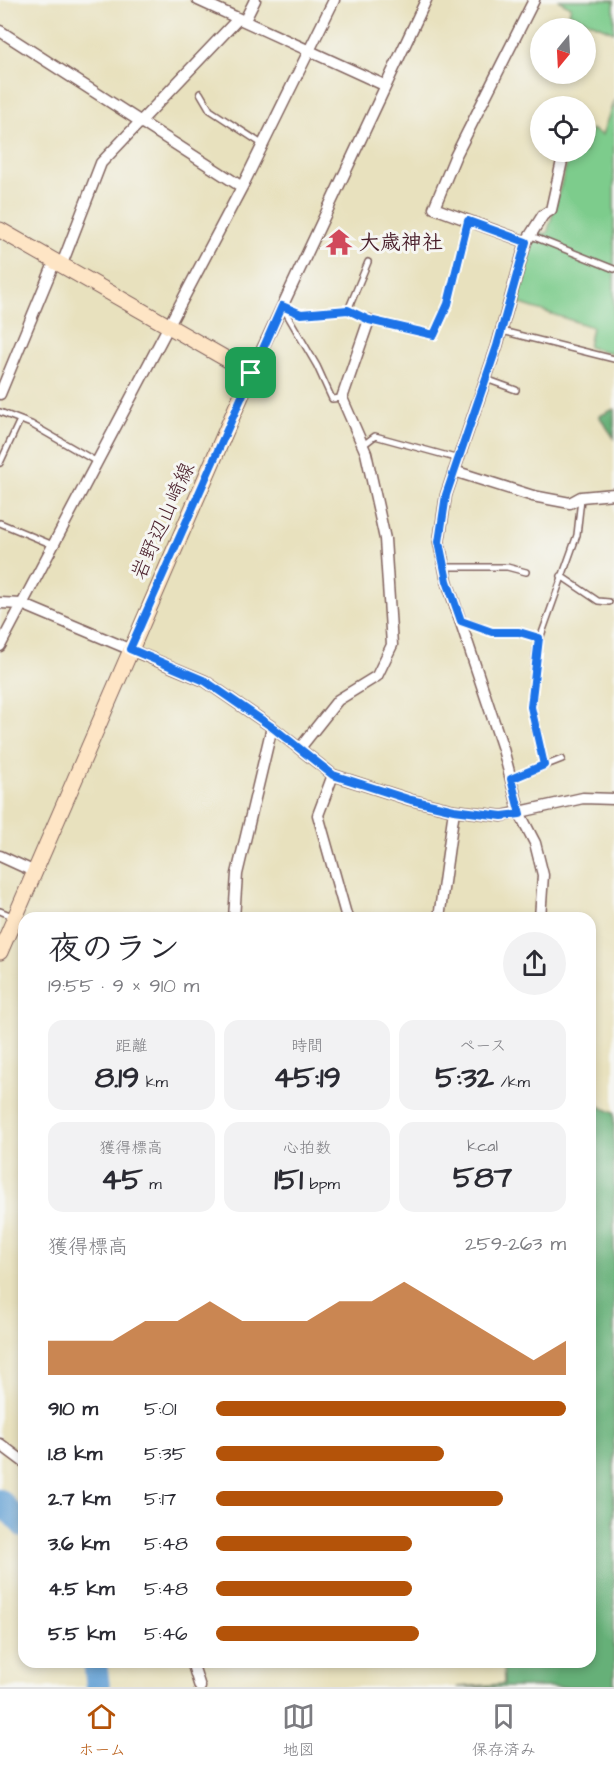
<!DOCTYPE html>
<html lang="ja">
<meta charset="utf-8">
<style>
:root{--surface:#fff;--page:#f2f2f3;--text:#2b2b33;--muted:#7c7c81;--line:#e1e1e2;--accent:#b45309}
body{margin:0;font-family:"Architects Daughter","Klee One",sans-serif;background:var(--page);color:var(--text);height:100vh;display:flex;flex-direction:column;font-size:22px;white-space:nowrap}
*{box-sizing:border-box;margin:0}
p{font-size:20px;color:var(--muted)}
.icon{flex:none;width:33px;height:33px;fill:none;stroke:currentColor;stroke-width:2;stroke-linecap:round;stroke-linejoin:round}
.map{position:relative;flex:1;overflow:hidden}
.drawer{position:absolute;left:18px;top:912px;width:578px;height:756px;display:flex;flex-direction:column;background:var(--surface);border-radius:18px;box-shadow:0 3px 9px #0003}
.drawer>*{flex:none}
.needle{width:39px;rotate:198deg}
.tools{position:absolute;left:530px;top:18px;display:grid;gap:12px}
.tools a{display:grid;place-items:center;width:66px;height:66px;border-radius:50%;background:var(--surface);box-shadow:0 3px 9px #0003;font-size:30px}
.pin{position:absolute;display:grid;place-items:center;width:51px;height:51px;color:#fff;margin:-26px;border-radius:12px;box-shadow:0 3px 9px #0006}
.round{display:grid;place-items:center;flex:none;width:63px;height:63px;border-radius:32px;background:var(--page)}
.summary{display:flex;align-items:center;justify-content:space-between;height:102px;padding:0 30px}
h1{font-size:33px;font-weight:700;line-height:45px}
.stats{display:grid;grid-template-columns:repeat(3,1fr);gap:9px;height:102px;padding:6px 30px}
.stats div{display:grid;align-content:center;border-radius:15px;background:var(--page);text-align:center}
.stats b{font-size:30px;font-weight:700}
.stats small{font-size:16px;font-weight:400}
.stats p{font-size:16px}
.chart{height:168px;padding:12px 30px}
.chart p{display:flex;justify-content:space-between}
.chart svg{width:100%;height:108px;margin-top:6px;fill:var(--accent);opacity:.7}
ul{padding:0 30px;list-style:none;font-size:20px}
li{display:grid;grid-template-columns:96px 72px 1fr;align-items:center;height:45px}
li i{height:15px;border-radius:8px;background:var(--accent)}
.tab-bar{display:flex;justify-content:space-around;align-items:center;height:84px;border-top:2px solid var(--line);background:var(--surface);font-size:16px;color:var(--muted)}
.tab-bar a{display:grid;justify-items:center;gap:3px}
.tab-bar .on{color:var(--accent)}
.map>svg:first-child{display:block}
.green{fill:#7dcc8c;stroke:#64765c;stroke-width:1.5}
.forest{fill:#66b078;stroke:#586852;stroke-width:1.5}
.lines{fill:none;stroke-linecap:round;stroke-linejoin:round}
.river{stroke:#63a0d4;stroke-width:24}
.service-casing{stroke:#81635e;stroke-width:8}
.minor-casing{stroke:#81635e;stroke-width:13}
.secondary-casing{stroke:#81635e;stroke-width:17}
.service{stroke:#fff;stroke-width:5}
.minor{stroke:#fff;stroke-width:10}
.secondary{stroke:#fee5c5;stroke-width:15}
.route-casing{stroke:#fff;stroke-width:12}
.route{stroke:#1a73e8;stroke-width:8}
.labels{text-anchor:middle;dominant-baseline:central;stroke-width:6;stroke-linejoin:round;paint-order:stroke}
.poi-label{font-size:21px;font-weight:bold;fill:#4a1f2b;stroke:#f6f6f2;text-anchor:start}
.street-label{font-size:21px;fill:#4a1f2b;stroke:#f6f6f2}
</style>
<div class="map">
<svg width="614" height="1687" viewBox="0 0 614 1687">
<rect width="100%" height="100%" fill="#f6f6f2"/>
<filter id="ink" filterUnits="userSpaceOnUse"><feTurbulence type="fractalNoise" baseFrequency=".0167" numOctaves="2"/><feDisplacementMap in="SourceGraphic" scale="12" xChannelSelector="R" yChannelSelector="G"/><feConvolveMatrix kernelMatrix="1 2 1 2 8 2 1 2 1" color-interpolation-filters="sRGB"/></filter>
<filter id="wash" filterUnits="userSpaceOnUse"><feTurbulence type="fractalNoise" baseFrequency=".008" numOctaves="4" result="noise"/><feDisplacementMap in="SourceGraphic" scale="24" xChannelSelector="R" yChannelSelector="G"/><feGaussianBlur stdDeviation="1.35" result="paint"/><feColorMatrix in="noise" values="0 0 0 0 0 0 0 0 0 0 0 0 0 0 0 0 0 1.4 0 .05"/><feComposite in="paint" operator="in"/></filter>
<g filter="url(#wash)">
<rect width="100%" height="100%" fill="#e8e1be"/>
<path class="green" d="M558,0h56v32l-45,-19 2,-6z
M614,100v240l-3,13 -23,-6 4,-20 -77,-25 21,-71 11,3 23,-82h15l6,-23 11,6z"/>
<path class="forest" d="M614,409v29l-15,-22z
M590,1102l24,11v574h-157l47,-3 -1,-22h87z"/>
<g class="lines">
<path class="river" d="M0,1501l24,25
M95,1662l3,25"/>
</g>
</g>
<g filter="url(#ink)">
<g class="lines">
<defs>
<path id="service" d="M200,93l10,17 52,34
M529,235l85,34
M348,310l20,-48
M502,331l112,28
M486,379l30,11
M342,398l-10,1 -15,-33 -35,-60 19,8 47,-4 21,10 65,15 14,-31 20,-83
M0,412l31,12 66,38
M362,446l13,-10 84,23
M0,463l20,-43
M0,523l53,22
M444,567h63l19,5
M561,576l37,25 11,1
M462,621l30,11h27l20,6
M544,765l-13,-58 5,-57 41,-115 4,-36
M511,779l51,-20
M0,911l12,5"/>
<path id="minor" d="M198,0l186,85
M534,0l-79,157 -21,51 92,34 -29,104 -51,149 -7,47 8,39 56,168 17,65 15,29 8,32 -3,43
M245,20l10,-20
M0,31l242,156
M526,242l17,-27 8,-5 13,-58
M62,264l39,-101 136,-143
M251,373l175,-373
M0,394l55,-133
M454,471l79,25 37,7 11,-6 33,-3
M0,603l22,1 183,77 67,46 61,48 78,25 43,10 48,6 81,-18 31,1
M0,646l242,-459 92,-187
M300,748l38,-48 39,-24 15,-31 -7,-106 -19,-86 -24,-55 27,-78
M333,775l-15,40 29,103
M0,856l35,16
M234,918l3,-44 35,-147
M439,918l15,-108
M0,1444l24,18
M192,1662l8,25"/>
<path id="secondary" d="M0,230l251,143 -251,579"/>
</defs>
<use href="#service" class="service-casing"/>
<use href="#minor" class="minor-casing"/>
<use href="#secondary" class="secondary-casing"/>
<use href="#service" class="service"/>
<use href="#minor" class="minor"/>
<use href="#secondary" class="secondary"/>
</g>
</g>
<g class="lines" filter="url(#ink)">
<defs>
<path id="route" d="M468,221l58,21 -29,104 -51,149 -7,47 8,39 14,40 31,11h27l20,6 -8,69 13,58 -33,14 9,35 -18,2 -48,-6 -43,-10 -78,-25 -61,-48 -67,-46 -75,-32 152,-343 19,8 47,-4 21,10 65,15 14,-31z"/>
</defs>
<use href="#route" class="route-casing"/>
<use href="#route" class="route"/>
</g>
<defs>
<symbol id="temple-bare" viewBox="-9 -9 18 18"><path d="M0-6L5-2H3V0L6.5 2.5H4V6H1.5V3h-3V6H-4V2.5H-6.5L-3 0V-2H-5Z" fill="#d1495b" stroke="#f6f6f2" stroke-width="2.5" paint-order="stroke"/></symbol>
</defs>
<g fill-rule="evenodd">
<use href="#temple-bare" x="320" y="223" width="38" height="38"/>
</g>
<g class="labels">
<g class="poi-label">
<text x="359" y="242">大歳神社</text>
</g>
<g class="street-label">
<text transform="translate(163 521) rotate(-66)">岩野辺山崎線</text>
</g>
</g>
</svg>
<div class="tools">
<a><svg class="needle" viewBox="-14 -14 28 28"><path d="M0-13l5 13h-10z" fill="#e53935"/><path d="M0 13l5-13h-10z" fill="#7c7c81"/></svg></a>
<a><svg class="icon" aria-label="locate" viewBox="0 0 24 24"><circle cx="12" cy="12" r="6"/><path d="M12 2v4M12 18v4M2 12h4M18 12h4"/></svg></a>
</div>
<div class="pin" style="left:251px;top:373px;background:#1e9e55"><svg class="icon" aria-label="arrive" viewBox="0 0 24 24"><path d="M6 21V4h12l-3 4 3 4H6"/></svg></div>
<section class="drawer">
<div class="summary"><div><h1>夜のラン</h1><p>19:55 · 9 × 910 m</p></div><a class="round"><svg class="icon" aria-label="share" viewBox="0 0 24 24"><path d="M12 15V3M7 8l5-5 5 5M5 13v7h14v-7"/></svg></a></div>
<div class="stats">
<div><p>距離</p><b>8.19<small> km</small></b></div>
<div><p>時間</p><b>45:19</b></div>
<div><p>ペース</p><b>5:32<small> /km</small></b></div>
</div>
<div class="stats">
<div><p>獲得標高</p><b>45<small> m</small></b></div>
<div><p>心拍数</p><b>151<small> bpm</small></b></div>
<div><p>kcal</p><b>587</b></div>
</div>
<div class="chart"><p><span>獲得標高</span>259–263 m</p>
<svg viewBox="0 0 160 44" preserveAspectRatio="none"><path d="M0 44V30L10 30L20 30L30 22L40 22L50 14L60 22L70 22L80 22L90 14L100 14L110 6L120 14L130 22L140 30L150 38L160 30V44z"/></svg>
</div>
<ul>
<li><b>910 m</b>5:01<i style="width:100%"></i></li>
<li><b>1.8 km</b>5:35<i style="width:65%"></i></li>
<li><b>2.7 km</b>5:17<i style="width:82%"></i></li>
<li><b>3.6 km</b>5:48<i style="width:56%"></i></li>
<li><b>4.5 km</b>5:48<i style="width:56%"></i></li>
<li><b>5.5 km</b>5:46<i style="width:58%"></i></li>
</ul>
</section>
</div>
<nav class="tab-bar">
<a class="on"><svg class="icon" aria-label="home" viewBox="0 0 24 24"><path d="M3 11l9-7 9 7M6 9v11h12V9"/></svg>ホーム</a>
<a><svg class="icon" aria-label="map" viewBox="0 0 24 24"><path d="M3 6l6-2 6 2 6-2v14l-6 2-6-2-6 2zM9 4v14M15 6v14"/></svg>地図</a>
<a><svg class="icon" aria-label="saved" viewBox="0 0 24 24"><path d="M7 4h10v16l-5-4-5 4z"/></svg>保存済み</a>
</nav>
